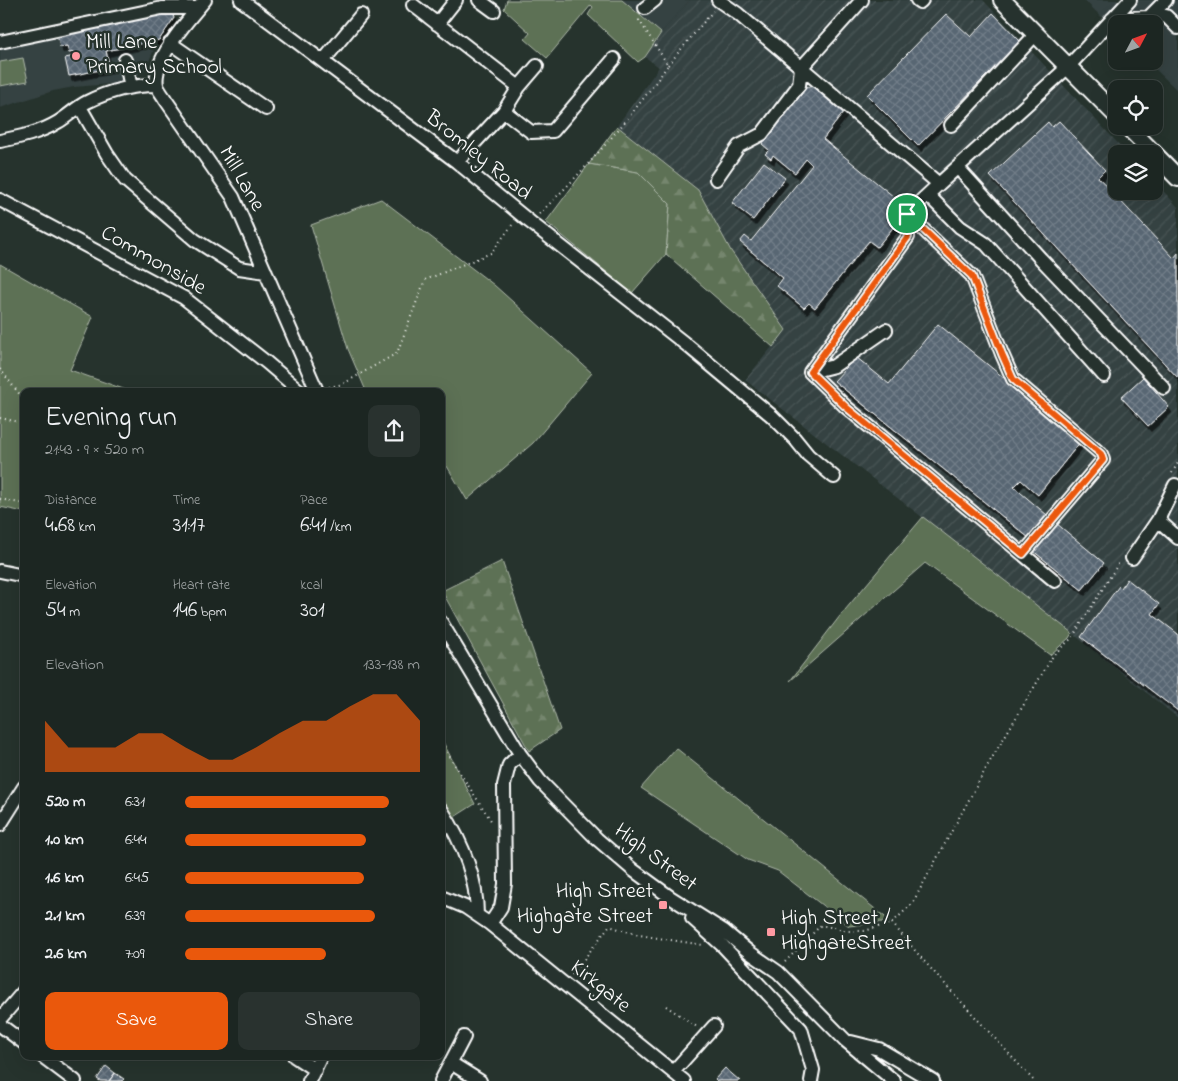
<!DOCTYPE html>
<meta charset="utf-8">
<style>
:root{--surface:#1c2622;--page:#29322f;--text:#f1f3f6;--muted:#a0a5a5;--line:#3a4340;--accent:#ea580c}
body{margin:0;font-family:"Indie Flower",sans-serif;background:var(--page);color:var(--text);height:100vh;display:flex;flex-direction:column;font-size:19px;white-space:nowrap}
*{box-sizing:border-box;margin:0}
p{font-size:16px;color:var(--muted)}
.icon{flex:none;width:28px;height:28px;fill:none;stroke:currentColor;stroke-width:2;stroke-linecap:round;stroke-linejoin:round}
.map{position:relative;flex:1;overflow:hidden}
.details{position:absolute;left:20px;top:388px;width:425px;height:672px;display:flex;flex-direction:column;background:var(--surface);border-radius:10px;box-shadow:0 5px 20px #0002,0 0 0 1px var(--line)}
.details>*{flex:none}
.needle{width:32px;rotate:49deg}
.tools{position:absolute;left:1108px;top:15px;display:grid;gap:10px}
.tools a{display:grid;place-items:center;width:55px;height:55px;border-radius:10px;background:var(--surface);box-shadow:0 5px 20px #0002,0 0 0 1px var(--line);font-size:25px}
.pin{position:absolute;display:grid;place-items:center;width:42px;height:42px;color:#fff;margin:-21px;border:2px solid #fff;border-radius:50%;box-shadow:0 1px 5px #0007}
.round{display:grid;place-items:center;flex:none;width:52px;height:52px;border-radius:10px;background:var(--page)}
.headline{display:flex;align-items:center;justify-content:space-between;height:85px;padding:0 25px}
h1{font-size:28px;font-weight:600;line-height:38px}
.metrics{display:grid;grid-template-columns:repeat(3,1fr);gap:8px;height:85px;padding:5px 25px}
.metrics div{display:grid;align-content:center}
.metrics b{font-size:21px;font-weight:600}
.metrics small{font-size:14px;font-weight:400}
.metrics p{font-size:14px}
.chart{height:140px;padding:10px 25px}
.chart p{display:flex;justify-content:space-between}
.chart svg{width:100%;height:90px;margin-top:5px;fill:var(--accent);opacity:.7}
.cta{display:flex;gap:10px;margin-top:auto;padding:10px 25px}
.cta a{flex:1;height:58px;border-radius:10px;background:var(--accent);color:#fff;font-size:20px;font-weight:600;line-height:58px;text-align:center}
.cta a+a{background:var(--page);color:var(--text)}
ul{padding:0 25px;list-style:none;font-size:16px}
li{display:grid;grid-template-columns:80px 60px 1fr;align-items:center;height:38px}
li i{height:12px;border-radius:6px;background:var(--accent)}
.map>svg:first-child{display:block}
.built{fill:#354242}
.industrial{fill:url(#industrial-furrows)}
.green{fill:#5d7154;stroke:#aeb8aa}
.forest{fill:url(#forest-firs);stroke:#aeb8aa}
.building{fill:url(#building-cross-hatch);stroke:#fff;filter:url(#shadow)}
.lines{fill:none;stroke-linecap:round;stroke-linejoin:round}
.minor-casing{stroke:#fff;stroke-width:16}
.major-casing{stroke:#fff;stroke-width:20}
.path{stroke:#fff;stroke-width:2;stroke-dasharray:1 4;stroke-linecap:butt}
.minor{stroke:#26332d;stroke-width:12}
.major{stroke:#26332d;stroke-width:16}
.route-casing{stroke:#fff;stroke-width:10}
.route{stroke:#ea580c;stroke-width:6}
.poi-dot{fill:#ff9aa2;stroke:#26332d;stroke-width:2}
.labels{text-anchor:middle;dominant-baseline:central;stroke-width:5;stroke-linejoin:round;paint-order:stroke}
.poi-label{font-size:22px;fill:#fff;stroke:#26332d;text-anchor:start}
.street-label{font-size:22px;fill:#fff;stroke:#26332d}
</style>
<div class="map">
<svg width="1178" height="1081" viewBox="0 0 1178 1081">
<defs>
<pattern id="industrial-furrows" width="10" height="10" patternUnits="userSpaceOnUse" patternTransform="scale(1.25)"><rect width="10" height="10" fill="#354242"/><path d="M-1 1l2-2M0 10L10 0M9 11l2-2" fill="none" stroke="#495555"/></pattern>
<pattern id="forest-firs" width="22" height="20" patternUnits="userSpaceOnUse" patternTransform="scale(1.25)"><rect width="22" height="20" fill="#5d7154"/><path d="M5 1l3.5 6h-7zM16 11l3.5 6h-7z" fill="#75866e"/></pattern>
<pattern id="building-cross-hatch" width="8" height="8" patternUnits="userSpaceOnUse" patternTransform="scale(1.25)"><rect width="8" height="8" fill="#586673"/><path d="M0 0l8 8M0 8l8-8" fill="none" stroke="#717d88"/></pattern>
<filter id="shadow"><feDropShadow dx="3" dy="5.5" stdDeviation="0" flood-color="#0009"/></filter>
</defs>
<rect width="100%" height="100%" fill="#26332d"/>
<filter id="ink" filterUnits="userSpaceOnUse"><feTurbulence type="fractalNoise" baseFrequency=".02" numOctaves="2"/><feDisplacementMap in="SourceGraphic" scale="10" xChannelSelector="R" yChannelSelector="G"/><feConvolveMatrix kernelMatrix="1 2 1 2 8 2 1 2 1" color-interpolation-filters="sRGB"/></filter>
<g filter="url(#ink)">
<path class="built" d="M622,0h68l-29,33z
M1084,0h94v91l-31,-30h7v-37h-38v7z
M172,13l2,5 -17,25 -12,27 -16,11 -7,2 -48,4 -21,4 -53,17v-61z"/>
<path class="industrial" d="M690,0h293l145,154h-12v37h38v-10l24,26v511l-106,-85 -327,-253 41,-50 -55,-79 -33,-61 -81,-64 42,-59 -14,-10 16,-24z"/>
<path class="green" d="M507,0h115l39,33 -16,24 -7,5 -50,-47 5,-8 -2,-2 -44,53 -22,-19 5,-6 -26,-24z
M23,58l5,23 -28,5v-24z
M589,164l49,8 32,32 -4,50 -34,39 -86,-71z
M381,199l113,86 98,88 -59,70 -66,57 -26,-44v-65h-75l-18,-42 -37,-124z
M0,264l93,53 -23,53 59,21h-105v121l-24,-5z
M923,517l149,116 -3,5 -19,17 -125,-92 -135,118 50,-65z
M441,738l34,66 -22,14 -12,-17z
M676,748l214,173 -41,5 -71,-55 -30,-11 -107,-72z"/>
<path class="forest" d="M617,126l81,64 33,61 55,79 -13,17 -107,-93 4,-50 -32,-32 -49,-8z
M502,561l58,169 -31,21 -87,-160z"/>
<path class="building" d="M163,12l9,1 2,5 -15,22 -53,11 4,17 -41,8 -4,-18 10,-2 -1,-4 -5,1 -2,-7 -7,1 -3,-12z
M993,13l27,28 -102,105 -51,-51 79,-81 25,23z
M820,86l27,22 -24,31 76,62 -7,9 9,8 -24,29 -8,-6 -54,67 -6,-5 -5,5 -27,-22 6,-8 -43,-36 5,-6 6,5 61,-76 -6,-6 -11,14 -22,-18 -2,4 -6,-5 4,-4 -7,-6 45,-57z
M1059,121l46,49 -7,7 76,81 4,-5v125l-188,-202 58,-54 4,5z
M764,162l21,16 -32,42 -21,-17z
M938,324l143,117 -43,54 -17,-15 -7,7 33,28 -18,23 -195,-157 22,-24 33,27z
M1143,377l26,30 -21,19 -27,-29z
M1056,523l48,40 -22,27 -50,-40z
M1127,579l32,25 -7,10 26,20v77l-97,-74 38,-51 2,2z
M106,1066l9,7 -6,8h-9l-3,-2z
M725,1068l15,13h-23l-2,-2z
M115,1073l9,6 -2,2h-13z"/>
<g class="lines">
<defs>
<path id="minor" d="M205,0c-15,18 -53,59 -48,85 1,5 6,10 8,14l68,98 84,194
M241,0l216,162 73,60 158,124 84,70 23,23 13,16 26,22
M479,0l15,11
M718,0l20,14 201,170 129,-117 62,-67
M917,0l3,2 2,-2
M413,5l106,82 18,-21
M645,8l10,-8
M1149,17l17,-17
M1112,19l54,-3 12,12
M437,24l19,-24
M0,42l162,-34h36
M170,43l96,66
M125,60l6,27
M323,61l38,-46
M80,107l27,47 18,26 70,60 44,28 27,4
M504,111l27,21 22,-1 61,-72
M951,125l85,-91
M0,141c20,-4 40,-8 58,-19 10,-6 19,-15 29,-20 22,-11 46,-17 70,-17
M457,162l47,-51 15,-24
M958,168l83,91 123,129
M716,179l23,-33 23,-12 37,-49 2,-17 61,-68
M928,195l32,32 26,17 118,132
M0,200l184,98 82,64 34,29
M907,214l65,62 30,78 11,25 88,75 2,6 -80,94
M886,330l-52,36 -24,6 98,-135 -1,-23 32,-30
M810,372l36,35 209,174
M1175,485l-17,35 20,18
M1132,558l26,-38
M0,571l24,5
M441,622l79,132 20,27 57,58 36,31 37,27 54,34 25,21 29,20 68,69 48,40
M441,809c20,31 36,69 36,106
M0,825l24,-38
M441,897l24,10 25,17 194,157
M692,918l31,28 78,83 12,41 -2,11
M490,924l11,-17 4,-23 -1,-99 5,-20 11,-11
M0,1019l24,-28
M0,1025l24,18
M851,1042l28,7 54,32
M42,1056l33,25
M294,1056l21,14
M451,1063l29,18
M673,1072l41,-46
M309,1081l12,-25
M441,1081l23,-44"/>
<path id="major" d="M1002,0l114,115
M1127,126l51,52"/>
</defs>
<use href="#minor" class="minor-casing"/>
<use href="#major" class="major-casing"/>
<path class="path" d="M668,65l45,-54
M539,214c47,-45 92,-96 129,-149l-29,-45 1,-2
M0,369l24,31
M329,387l14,-3 54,-31 28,-73 66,-27 22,-29
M0,418l24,5
M1172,473l6,-10
M0,499l24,5
M441,744l51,78
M892,923l31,37 111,121
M785,962l36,-37 27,6h16l28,-8 20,-19 77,-141 65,-109 18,-16 48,-77
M572,975l37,-49 30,9 64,10
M666,1006l31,21"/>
<use href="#minor" class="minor"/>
<use href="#major" class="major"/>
</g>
</g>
<g class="lines" filter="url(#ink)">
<defs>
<path id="route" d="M907,214l65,62 30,78 11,25 88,75 2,6 -80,94 -177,-147 -36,-35 98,-135z"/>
</defs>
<use href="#route" class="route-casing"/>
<use href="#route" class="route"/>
</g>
<g class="poi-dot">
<circle cx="76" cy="56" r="5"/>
<rect x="658" y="900" width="10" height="10" rx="2.5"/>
<rect x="766" y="927" width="10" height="10" rx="2.5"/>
</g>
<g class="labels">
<g class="poi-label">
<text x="86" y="43">Mill Lane<tspan x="86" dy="25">Primary School</tspan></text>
<text x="653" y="892" text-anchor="end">High Street<tspan x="653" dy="25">Highgate Street</tspan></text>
<text x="781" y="919">High Street /<tspan x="781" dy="25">HighgateStreet</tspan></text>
</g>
<g class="street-label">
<text transform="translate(478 156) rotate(39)">Bromley Road</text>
<text transform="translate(241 179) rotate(60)">Mill Lane</text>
<text transform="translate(153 261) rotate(30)">Commonside</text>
<text transform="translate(655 858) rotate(37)">High Street</text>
<text transform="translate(600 987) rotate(39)">Kirkgate</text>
</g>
</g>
</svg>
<div class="tools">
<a><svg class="needle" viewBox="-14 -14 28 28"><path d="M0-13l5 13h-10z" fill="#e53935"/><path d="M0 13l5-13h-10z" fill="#a0a5a5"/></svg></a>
<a><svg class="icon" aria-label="locate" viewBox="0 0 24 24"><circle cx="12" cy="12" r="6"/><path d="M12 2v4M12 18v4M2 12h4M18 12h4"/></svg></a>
<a><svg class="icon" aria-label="layers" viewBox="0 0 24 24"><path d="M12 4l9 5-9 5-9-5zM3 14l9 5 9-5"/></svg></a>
</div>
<div class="pin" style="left:907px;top:214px;background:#1e9e55"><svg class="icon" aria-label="arrive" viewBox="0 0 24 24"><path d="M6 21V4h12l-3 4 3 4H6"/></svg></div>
<section class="details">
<div class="headline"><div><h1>Evening run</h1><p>21:43 · 9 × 520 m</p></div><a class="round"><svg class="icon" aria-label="share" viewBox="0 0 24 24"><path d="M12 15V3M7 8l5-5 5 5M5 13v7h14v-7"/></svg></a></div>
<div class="metrics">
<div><p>Distance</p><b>4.68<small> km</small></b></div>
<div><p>Time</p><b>31:17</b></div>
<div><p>Pace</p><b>6:41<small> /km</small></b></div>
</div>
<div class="metrics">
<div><p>Elevation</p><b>54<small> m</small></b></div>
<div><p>Heart rate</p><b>146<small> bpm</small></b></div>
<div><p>kcal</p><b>301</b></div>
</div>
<div class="chart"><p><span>Elevation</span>133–138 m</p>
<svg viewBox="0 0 160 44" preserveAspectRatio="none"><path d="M0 44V19L10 32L20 32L30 32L40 25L50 25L60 32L70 38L80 38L90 32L100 25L110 19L120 19L130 12L140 6L150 6L160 19V44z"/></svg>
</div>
<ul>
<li><b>520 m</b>6:31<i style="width:87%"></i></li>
<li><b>1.0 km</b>6:44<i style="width:77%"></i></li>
<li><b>1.6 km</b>6:45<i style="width:76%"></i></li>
<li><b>2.1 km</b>6:39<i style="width:81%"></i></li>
<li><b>2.6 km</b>7:09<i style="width:60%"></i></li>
</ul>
<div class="cta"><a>Save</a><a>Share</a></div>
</section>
</div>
